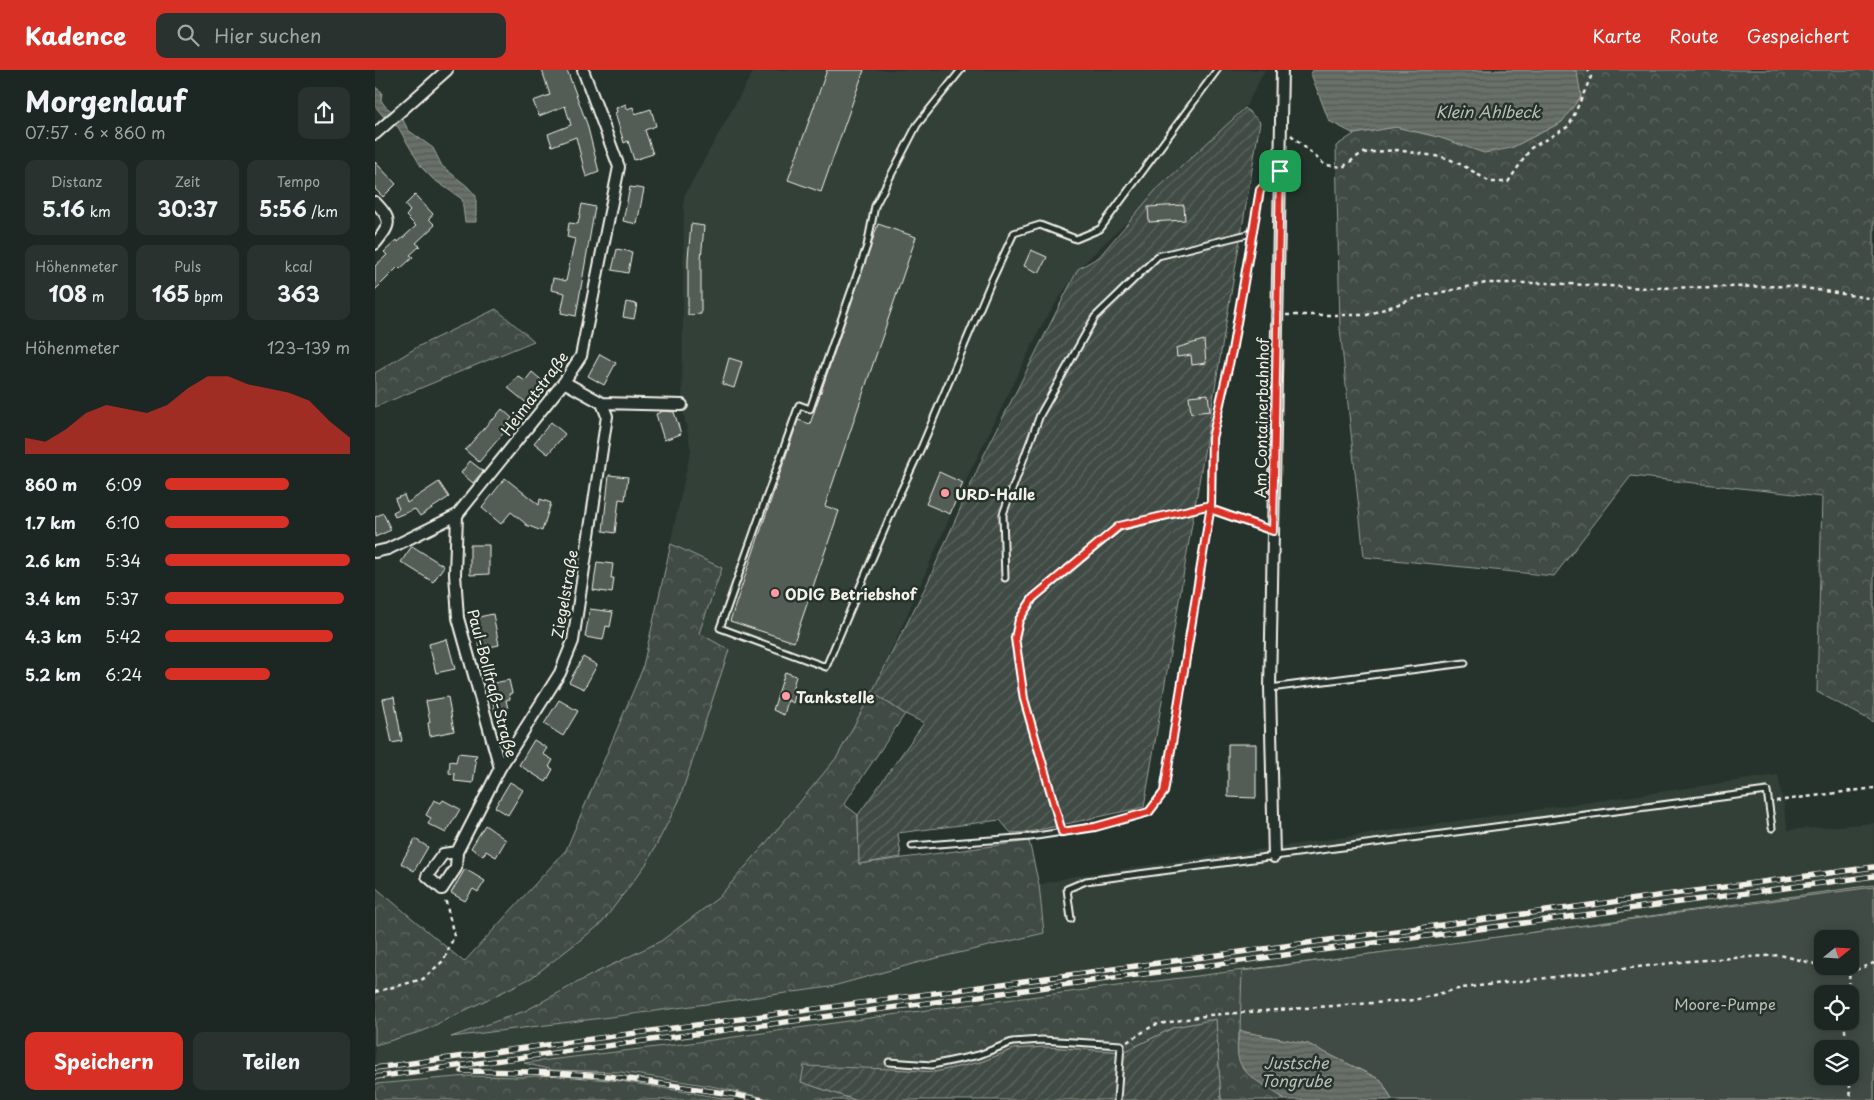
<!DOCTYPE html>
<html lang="de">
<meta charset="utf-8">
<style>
:root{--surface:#1c2622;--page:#29322f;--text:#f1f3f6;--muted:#a0a5a5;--line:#3a4340;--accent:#d93025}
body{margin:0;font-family:"Playpen Sans",sans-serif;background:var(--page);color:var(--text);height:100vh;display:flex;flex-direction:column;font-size:19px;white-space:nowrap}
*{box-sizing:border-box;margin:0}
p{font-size:16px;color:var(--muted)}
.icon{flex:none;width:28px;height:28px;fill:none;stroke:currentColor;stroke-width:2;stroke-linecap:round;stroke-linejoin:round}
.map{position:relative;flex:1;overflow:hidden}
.sheet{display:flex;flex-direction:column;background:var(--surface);width:375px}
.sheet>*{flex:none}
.needle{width:32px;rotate:72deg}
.buttons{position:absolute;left:1439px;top:860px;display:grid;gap:10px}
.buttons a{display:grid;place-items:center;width:45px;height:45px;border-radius:10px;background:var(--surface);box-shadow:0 2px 12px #0003,0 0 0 1px var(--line);font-size:25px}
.pin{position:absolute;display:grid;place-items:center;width:42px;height:42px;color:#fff;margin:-21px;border-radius:10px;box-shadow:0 2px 8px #0006}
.round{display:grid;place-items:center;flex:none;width:52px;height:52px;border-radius:10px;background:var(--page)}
.head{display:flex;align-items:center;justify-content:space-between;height:85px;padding:0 25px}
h1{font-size:28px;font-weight:700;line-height:38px}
.stats{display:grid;grid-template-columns:repeat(3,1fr);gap:8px;height:85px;padding:5px 25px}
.stats div{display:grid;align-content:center;border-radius:10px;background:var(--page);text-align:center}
.stats b{font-size:21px;font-weight:700}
.stats small{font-size:14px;font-weight:400}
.stats p{font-size:14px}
.chart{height:140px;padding:10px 25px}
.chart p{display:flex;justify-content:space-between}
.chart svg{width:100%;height:90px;margin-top:5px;fill:var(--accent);opacity:.7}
.action{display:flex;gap:10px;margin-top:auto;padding:10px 25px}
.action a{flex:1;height:58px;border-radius:10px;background:var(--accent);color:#fff;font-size:20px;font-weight:700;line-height:58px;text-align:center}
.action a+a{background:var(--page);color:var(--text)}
ul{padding:0 25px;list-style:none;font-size:16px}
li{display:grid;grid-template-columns:80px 60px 1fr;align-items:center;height:38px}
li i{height:12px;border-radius:6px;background:var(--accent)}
header{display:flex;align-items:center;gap:30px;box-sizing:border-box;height:70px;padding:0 25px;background:var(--accent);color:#fff}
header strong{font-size:24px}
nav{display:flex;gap:28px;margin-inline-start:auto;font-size:18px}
.search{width:350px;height:45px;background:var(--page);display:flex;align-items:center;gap:12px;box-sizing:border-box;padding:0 18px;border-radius:10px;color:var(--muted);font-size:19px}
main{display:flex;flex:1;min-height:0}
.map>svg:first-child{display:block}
.built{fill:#333f39}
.forest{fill:url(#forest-crowns);stroke:#9a9e96;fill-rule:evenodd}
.park{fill:#414b45;stroke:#9a9e96;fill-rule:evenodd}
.garden{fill:url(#garden-furrows);stroke:#9a9e96}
.water{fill:url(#water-rules);stroke:#9fa39b}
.building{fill:#525c55;stroke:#f4f1e8}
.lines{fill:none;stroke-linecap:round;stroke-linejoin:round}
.lane-casing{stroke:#f4f1e8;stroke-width:9}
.street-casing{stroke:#f4f1e8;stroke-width:14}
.path{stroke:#f4f1e8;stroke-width:2.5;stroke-dasharray:4 4;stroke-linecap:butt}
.lane{stroke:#26332d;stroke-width:5}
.street{stroke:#26332d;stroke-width:10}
.rail-casing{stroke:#f4f1e8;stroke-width:5.5}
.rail{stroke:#26332d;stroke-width:4;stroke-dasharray:11;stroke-linecap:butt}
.route-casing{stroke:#fff;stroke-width:10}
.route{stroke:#d93025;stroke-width:6}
.poi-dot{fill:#ff9aa2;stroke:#26332d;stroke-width:2}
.labels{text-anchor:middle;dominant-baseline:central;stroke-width:5;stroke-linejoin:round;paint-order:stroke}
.street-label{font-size:15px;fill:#f4f1e8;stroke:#26332d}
.poi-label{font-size:15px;font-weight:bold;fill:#f4f1e8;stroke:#26332d;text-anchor:start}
.park-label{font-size:15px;fill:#bebfb7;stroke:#26332d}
.water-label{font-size:16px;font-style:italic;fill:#bcbdb5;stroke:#26332d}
</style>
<header>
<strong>Kadence</strong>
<div class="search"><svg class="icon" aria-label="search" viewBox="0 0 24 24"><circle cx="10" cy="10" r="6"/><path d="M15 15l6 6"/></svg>Hier suchen</div>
<nav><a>Karte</a><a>Route</a><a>Gespeichert</a></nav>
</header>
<main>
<section class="sheet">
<div class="head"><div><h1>Morgenlauf</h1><p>07:57 · 6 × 860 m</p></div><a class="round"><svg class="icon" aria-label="share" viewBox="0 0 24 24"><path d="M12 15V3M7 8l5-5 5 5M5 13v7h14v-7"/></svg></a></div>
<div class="stats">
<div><p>Distanz</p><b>5.16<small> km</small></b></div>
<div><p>Zeit</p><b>30:37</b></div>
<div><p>Tempo</p><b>5:56<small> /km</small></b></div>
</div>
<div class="stats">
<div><p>Höhenmeter</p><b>108<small> m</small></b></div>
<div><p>Puls</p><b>165<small> bpm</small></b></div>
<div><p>kcal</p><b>363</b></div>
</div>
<div class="chart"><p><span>Höhenmeter</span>123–139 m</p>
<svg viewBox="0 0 160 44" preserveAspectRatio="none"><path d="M0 44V36L10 38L20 32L30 24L40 20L50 22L60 24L70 20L80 12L90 6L100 6L110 10L120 12L130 14L140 18L150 28L160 36V44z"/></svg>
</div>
<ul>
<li><b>860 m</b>6:09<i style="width:67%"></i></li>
<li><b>1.7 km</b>6:10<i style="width:67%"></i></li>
<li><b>2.6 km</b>5:34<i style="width:100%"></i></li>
<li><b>3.4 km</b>5:37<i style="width:97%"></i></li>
<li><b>4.3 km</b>5:42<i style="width:91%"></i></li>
<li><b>5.2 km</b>6:24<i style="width:57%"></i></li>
</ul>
<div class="action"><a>Speichern</a><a>Teilen</a></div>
</section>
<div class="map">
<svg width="1499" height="1030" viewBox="0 0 1499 1030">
<defs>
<pattern id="forest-crowns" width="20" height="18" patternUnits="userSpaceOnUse" patternTransform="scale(1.25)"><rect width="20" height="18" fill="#414b45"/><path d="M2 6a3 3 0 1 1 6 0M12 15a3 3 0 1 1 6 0" fill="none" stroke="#5d6560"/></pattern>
<pattern id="garden-furrows" width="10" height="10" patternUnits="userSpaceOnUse" patternTransform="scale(1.25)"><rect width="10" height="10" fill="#414b45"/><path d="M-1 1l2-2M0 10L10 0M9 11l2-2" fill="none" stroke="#5d6560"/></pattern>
<pattern id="water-rules" width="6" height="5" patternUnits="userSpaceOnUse" patternTransform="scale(1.25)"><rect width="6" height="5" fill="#676f68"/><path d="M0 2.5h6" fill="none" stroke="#565a55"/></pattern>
</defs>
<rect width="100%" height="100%" fill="#26332d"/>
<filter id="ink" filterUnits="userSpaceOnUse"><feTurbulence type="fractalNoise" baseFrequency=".02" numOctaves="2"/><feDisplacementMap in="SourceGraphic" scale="10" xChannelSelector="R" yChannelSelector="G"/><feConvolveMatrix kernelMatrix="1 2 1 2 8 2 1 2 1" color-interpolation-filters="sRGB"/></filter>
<g filter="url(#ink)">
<path class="built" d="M379,0h511l-20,38 -167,161 -35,54 -75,153 -90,205 -41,76 -76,92 -43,49 -57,43 -68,33 -68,37 -70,25 171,-21 204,-28 86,-24 128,-31 -5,-47 35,-9 704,-101 10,55 86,-7v62l-448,62 -499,63 -229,32 -173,21 27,7 69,2 90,14 64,14h-41l-27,-6 -157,-19 -27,2 -55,-1 -93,8v-39l48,-14 41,-69 102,-112 76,-180 49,-220 -9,-45 2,-209z"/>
<path class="forest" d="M1198,0h301v652l-57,-30 5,-195 -191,-21 -77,100 -190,-19 -24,-229 -4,-182 18,-12 42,-7 42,10 73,11 51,-26 15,-50z
M121,239l38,32 -159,66v-34l44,-27z
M296,474l51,24 -23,65 30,17 -50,151 -32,62 -46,61 -70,54 -108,53 -48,14v-158l89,75 102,-112 76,-180z
M497,622l33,22 -61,90 14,11 1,49 170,-23 10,44 5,48 -128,30 -86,24 -204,28 -175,22 74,-26 68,-37 68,-33 57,-43 43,-49 76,-92z
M1499,815v215h-482l-11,-20 -141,-49 -3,10 47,59h-63l-5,-80 -41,7 -51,25 -79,-5 -31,2 -33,13 -46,10 -43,-3 -91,13 54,18h-80l-64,-14 -90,-14 -69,-2 -28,-7 174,-21 229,-32 499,-63zM1448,869h27v27h-27zM1448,924h27v27h-27zM1448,979h27v27h-27z
M175,1005l71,6 113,19h-359v-16l93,-8 55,1z"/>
<path class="park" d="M1499,817v213h-482l-11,-20 -73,-36 -68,-13 2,-60zM1448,869h27v27h-27zM1448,924h27v27h-27zM1448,979h27v27h-27z"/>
<path class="garden" d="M870,38l15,14 -116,685 -115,25 -18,1 -11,-13 -102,13 3,24 -42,7 -1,-49 66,-92 -19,-9 -33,-22 55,-108 57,-129 94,-186 21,-12 56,-66z
M841,949l5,81h-366l-54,-18 3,-16 88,3 43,3 46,-10 33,-13 31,-2 79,5 51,-25z"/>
<path class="water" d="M938,0h260l4,2 4,24 -19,26 -51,26 -27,5 -46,-16 -42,-10 -42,7 -25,-13 -18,-47z
M0,17l7,5 -1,8 4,6 18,14 5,10 25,18 9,18 25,20 9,10v26h-11l-3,-23 -29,-20 -11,-11 -24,-41 -15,-11 -8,-10z
M865,961l68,13 73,36 11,20h-108l-1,-2c-30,-21 -54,-26 -43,-67z"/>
<path class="building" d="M167,0h25l20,54 12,48 -13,5 -10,-40 -24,9 -4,-12 23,-9 -6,-19 -26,10 -6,-15 17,-6z
M452,0h37l-43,122 -33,-12z
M251,34l1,5 6,-2 2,7 16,-5 5,17 -11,4 8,24 -19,6 -6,-19 -4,2 -9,-30 2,-1 -1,-4z
M0,92l21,22 -13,13 -8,-8z
M255,117l14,2 -7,35 -14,-3z
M40,125l18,19 -4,5 6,6 -19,18 4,3 -10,9 3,2 -13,12 -2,-2 -23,23v-24l12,-11 -3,-3 13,-12 1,2 18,-16 -10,-10 4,-5 -5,-6z
M207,134l13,3 -19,109 -15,-3 4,-20 -14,-3 2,-12 13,3 9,-42 -8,-2 2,-14 9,1z
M809,135l1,15 -36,2 -1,-15z
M316,154l13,2 -3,33v55l-13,1v-56z
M503,154l38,13 -91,269 14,5 -45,131 -64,-21 68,-201 12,4z
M242,179l15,3 -4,21 -16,-3z
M656,180l16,7 -8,16 -15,-7z
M251,232l11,2 -3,15 -11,-2z
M829,270l2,23 -14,2 -1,-10 -14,2 -1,-9z
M225,284l16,9 -12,22 -16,-9z
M354,288l13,4 -8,26 -12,-4z
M157,302l14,12 -17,21 -21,-17 10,-12 7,5z
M833,324l2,17 -19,2 -2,-17z
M127,339l10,9 -9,10 3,2 -27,32 -14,-12 27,-31 1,1z
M288,341l11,1 7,22 -17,6 -8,-26z
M176,352l14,12 -17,20 -14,-11z
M95,391l13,10 -10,12 -12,-10z
M564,402l24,11 -13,31 -24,-10z
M234,405l19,2 -3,23 -6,-1 -4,34 -12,-2z
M130,408l34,27 1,-6 11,4 -9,28 -16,-6v-1l-15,-12 -10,12 -19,-16z
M64,412l10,15 -29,19 -5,-7 -20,8 -2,-5 6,-3 -4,-10 9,-4 3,8z
M8,443l8,17 -16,7v-20z
M95,475h19v29l-19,1z
M37,476l32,20 -11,16 -32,-20z
M222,492l16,2 -2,14h3l-2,15 -19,-3z
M215,539l23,3 -3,15 -4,-1 -3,14 -18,-3z
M118,544l6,31 -19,4 -6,-31z
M72,569l8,30 -19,4 -7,-29z
M208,587l14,8 -13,24 -15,-7z
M410,602l11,4 -4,14 4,2 -3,11 -5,-3 -4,15 -11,-5z
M134,610l3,13 -3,1 1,5 -4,1 2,9 -13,3 -6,-28z
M19,627l8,44 -10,2 -9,-44z
M73,627l6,34 -24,5 -2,-13 2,-1 -4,-21z
M184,630l19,11 -15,25 -19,-12z
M159,670l13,8 -4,6 10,6 -4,7 4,2 -7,13 -27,-17z
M853,674h28v54l-28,-1z
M83,683l19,2 -3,5 2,2 -3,21 -19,-2 1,-7 -6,-1 1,-12 6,1z
M135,712l13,8 -15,25 -13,-8z
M59,730l7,3 2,-3 17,9 -14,24 -18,-9 3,-6 -5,-3z
M110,755l21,15 -10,17 -10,-6 -3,5 -12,-8z
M40,769l13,8 -14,24 -13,-8z
M90,799l20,12 -7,11 -5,-3 -8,12 -14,-8z"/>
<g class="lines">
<defs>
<path id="lane" d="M586,0l-44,55 -42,81 -8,40 -57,163 -11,-4 -79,223 106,39 74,-174 22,-47 69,-164 23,-49 26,-8 36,14 24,-10 117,-159
M835,439l63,22
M630,508l-2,-64 37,-99 55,-98 63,-61 94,-23
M895,618l195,-25
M687,762l-38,-133 -9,-61 4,-18 14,-22 86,-71 92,-22
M537,776l118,-9 65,-10 54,-15 15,-20 47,-287 1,-66 20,-88 28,-161 19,-18
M696,849l-4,-30 19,-8 681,-90 5,37
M514,992l43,3 47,-10 33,-13 30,-2 79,5 -4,55"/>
<path id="street" d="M0,64l72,-64
M0,132c18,19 16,22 0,42
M227,333l80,2
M82,445l-2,59 3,44 42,150
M0,482l13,-3 69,-34 107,-133 17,-26 38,-189 -36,-97
M82,782l-1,16 -14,21 -15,-13 16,-22 14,-2 43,-84 60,-95 13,-32 34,-225 -5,-13 -38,-21
M899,787l-4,-169 12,-618"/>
</defs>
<use href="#lane" class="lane-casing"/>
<use href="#street" class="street-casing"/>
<path class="path" d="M916,65l34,30 18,2 19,-14 35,-3 50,8 17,8 26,16h18l23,-34 38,-22 22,-49 -3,-7
M911,245h81l52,-18 67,-14h61l102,5 143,-2 82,13
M1401,731l98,-13
M1450,896l25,6 24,-9
M0,922l48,-13 21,-19 10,-24 -9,-38
M1472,924l3,-22
M1469,951l3,28
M752,972l27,-17 55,-10 205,-15 48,-12 227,-27 91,-6 43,11
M1474,1006l2,24"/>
<use href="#lane" class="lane"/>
<use href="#street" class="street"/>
<defs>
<path id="rail" d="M0,998l1499,-201
M87,1001l70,1 76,4 123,18 31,6
M0,1007l1499,-201"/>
</defs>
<use href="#rail" class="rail-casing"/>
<use href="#rail" class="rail"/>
</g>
</g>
<g class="lines" filter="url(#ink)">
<defs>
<path id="route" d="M905,101l-20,19 -28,161 -20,87 -1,67 -47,287 -15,20 -54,15 -33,5 -38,-133 -9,-61 4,-18 14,-22 86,-72 92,-21 -1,4 63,22 7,-360"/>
</defs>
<use href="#route" class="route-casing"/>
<use href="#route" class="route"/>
</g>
<g class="poi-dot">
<circle cx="570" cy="423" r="5"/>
<circle cx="400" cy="523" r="5"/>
<circle cx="411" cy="626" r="5"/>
</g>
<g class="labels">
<g class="street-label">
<text transform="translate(159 323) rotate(-53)">Heimatstraße</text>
<text transform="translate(886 348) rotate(-89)">Am Containerbahnhof</text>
<text transform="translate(189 524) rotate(-80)">Ziegelstraße</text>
<text transform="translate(118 613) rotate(75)">Paul-Bollfraß-Straße</text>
</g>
<g class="poi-label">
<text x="580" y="423">URD-Halle</text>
<text x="410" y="523">ODIG Betriebshof</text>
<text x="421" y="626">Tankstelle</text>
</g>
<g class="park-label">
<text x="1350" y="933">Moore-Pumpe</text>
</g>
<g class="water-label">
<text x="1113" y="41">Klein Ahlbeck</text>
<text x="921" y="992">Justsche<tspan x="921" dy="18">Tongrube</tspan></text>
</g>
</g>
</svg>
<div class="buttons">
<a><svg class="needle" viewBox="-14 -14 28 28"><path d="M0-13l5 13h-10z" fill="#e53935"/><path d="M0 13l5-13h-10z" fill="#a0a5a5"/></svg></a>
<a><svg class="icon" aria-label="locate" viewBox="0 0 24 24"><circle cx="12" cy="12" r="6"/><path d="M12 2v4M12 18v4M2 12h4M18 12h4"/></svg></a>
<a><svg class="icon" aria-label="layers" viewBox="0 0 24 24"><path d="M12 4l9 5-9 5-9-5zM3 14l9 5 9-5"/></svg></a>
</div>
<div class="pin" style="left:905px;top:101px;background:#1e9e55"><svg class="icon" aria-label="arrive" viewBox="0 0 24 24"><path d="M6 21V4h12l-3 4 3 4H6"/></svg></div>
</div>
</main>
